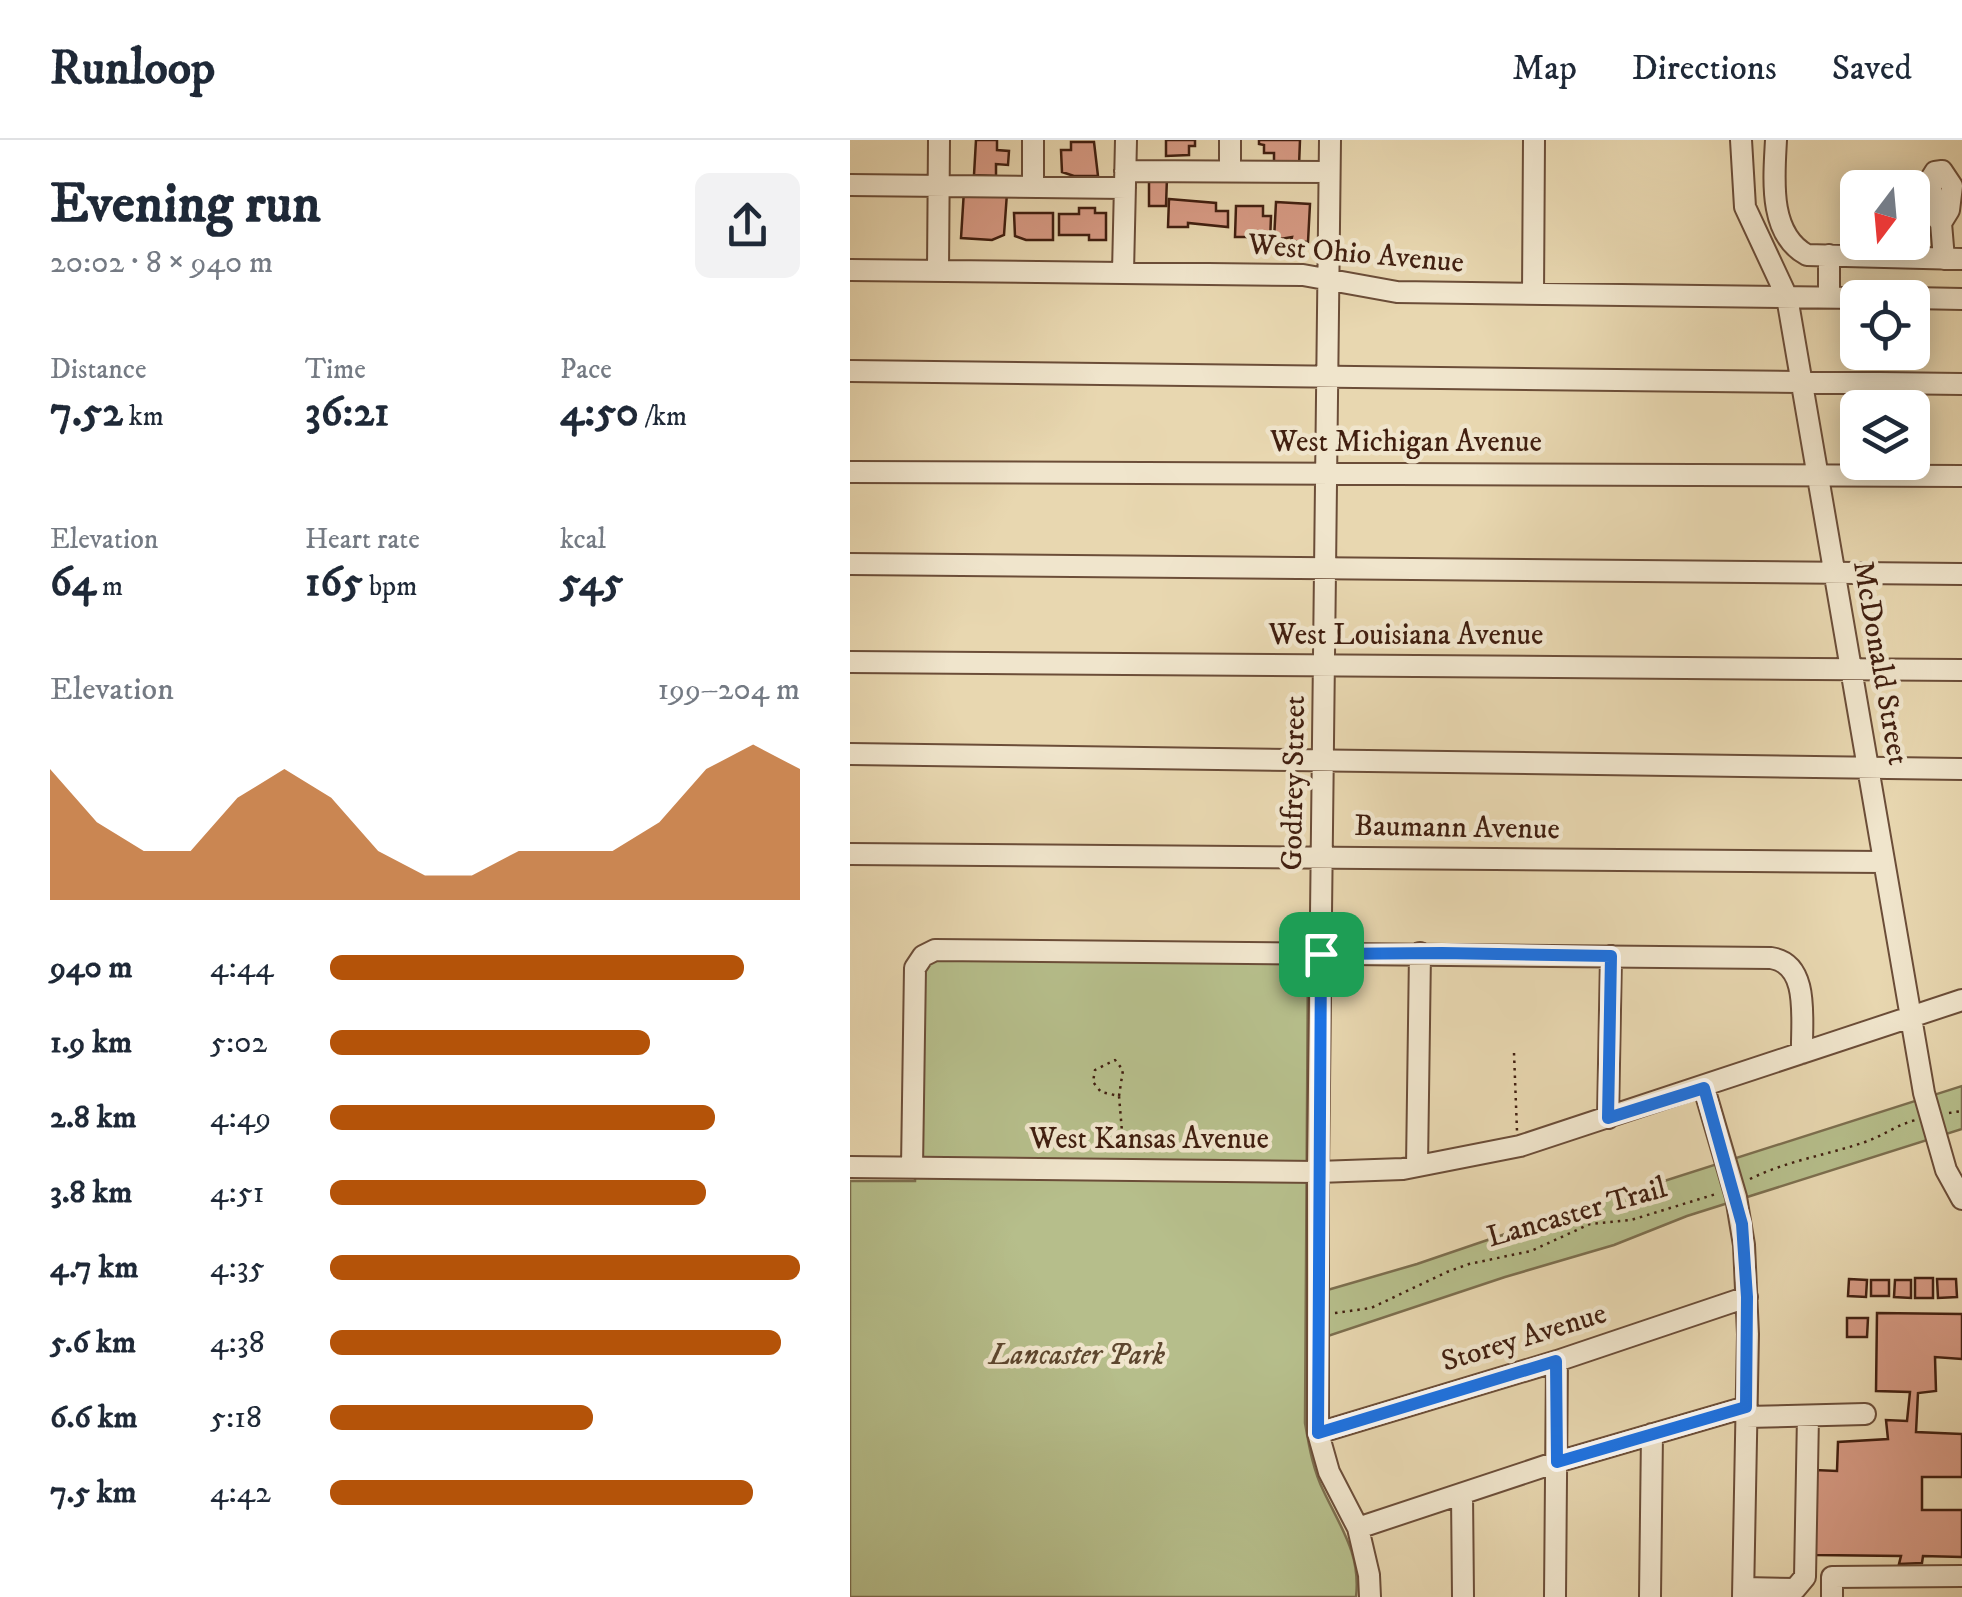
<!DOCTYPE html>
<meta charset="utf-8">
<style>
:root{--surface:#fff;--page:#f2f2f3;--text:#1f2937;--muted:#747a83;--line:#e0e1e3;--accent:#b45309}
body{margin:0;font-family:"IM FELL DW Pica",serif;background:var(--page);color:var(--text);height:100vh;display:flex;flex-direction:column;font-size:38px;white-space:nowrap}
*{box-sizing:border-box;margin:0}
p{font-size:32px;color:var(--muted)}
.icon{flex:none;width:55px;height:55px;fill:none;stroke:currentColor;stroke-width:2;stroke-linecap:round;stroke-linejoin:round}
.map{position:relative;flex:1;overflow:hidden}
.drawer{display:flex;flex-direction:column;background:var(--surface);width:850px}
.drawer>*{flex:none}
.needle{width:65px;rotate:196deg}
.controls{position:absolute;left:990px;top:30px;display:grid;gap:20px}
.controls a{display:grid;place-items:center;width:90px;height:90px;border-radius:15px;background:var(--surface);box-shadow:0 5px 25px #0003;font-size:50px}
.pin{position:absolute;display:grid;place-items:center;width:85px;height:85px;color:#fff;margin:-42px;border-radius:20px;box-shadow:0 5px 15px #0006}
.round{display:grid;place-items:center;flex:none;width:105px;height:105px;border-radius:15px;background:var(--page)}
.headline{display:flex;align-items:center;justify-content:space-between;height:170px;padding:0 50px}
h1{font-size:55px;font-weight:800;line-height:75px}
.stats{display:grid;grid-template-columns:repeat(3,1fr);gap:15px;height:170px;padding:10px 50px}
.stats div{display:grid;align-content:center}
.stats b{font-size:42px;font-weight:800}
.stats small{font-size:28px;font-weight:400}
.stats p{font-size:28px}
.chart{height:280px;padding:20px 50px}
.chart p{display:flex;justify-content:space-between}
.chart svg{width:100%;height:180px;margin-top:10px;fill:var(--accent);opacity:.7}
ul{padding:0 50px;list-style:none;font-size:32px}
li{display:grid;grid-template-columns:160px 120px 1fr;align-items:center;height:75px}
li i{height:25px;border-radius:12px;background:var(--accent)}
header{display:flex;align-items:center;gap:60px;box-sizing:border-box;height:140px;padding:0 50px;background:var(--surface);border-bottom:2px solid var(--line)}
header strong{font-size:48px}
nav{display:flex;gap:55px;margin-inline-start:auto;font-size:35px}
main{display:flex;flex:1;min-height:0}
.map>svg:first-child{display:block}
.green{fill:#b6be8b;stroke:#7c6e4e;stroke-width:2.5}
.building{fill:#d79a84;stroke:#411f10;stroke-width:2.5}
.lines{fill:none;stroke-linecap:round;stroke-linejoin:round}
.minor-casing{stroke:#6b4d38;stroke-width:24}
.path{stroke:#411f10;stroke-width:2.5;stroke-dasharray:2.5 5;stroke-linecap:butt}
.minor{stroke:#f0e5cc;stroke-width:20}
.route-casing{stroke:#fff;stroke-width:20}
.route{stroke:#1a73e8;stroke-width:12}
.labels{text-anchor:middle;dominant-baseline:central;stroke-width:9;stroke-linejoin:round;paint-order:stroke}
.street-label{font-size:30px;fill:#411f10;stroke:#f0e5cc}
.park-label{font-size:30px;font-style:italic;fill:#5e472f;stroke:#f0e5cc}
</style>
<header>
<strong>Runloop</strong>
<nav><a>Map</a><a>Directions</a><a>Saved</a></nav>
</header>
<main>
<section class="drawer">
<div class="headline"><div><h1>Evening run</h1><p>20:02 · 8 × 940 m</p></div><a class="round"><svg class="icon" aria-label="share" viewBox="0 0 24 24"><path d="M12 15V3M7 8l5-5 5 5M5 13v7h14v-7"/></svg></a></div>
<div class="stats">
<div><p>Distance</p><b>7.52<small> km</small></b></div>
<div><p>Time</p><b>36:21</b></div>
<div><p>Pace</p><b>4:50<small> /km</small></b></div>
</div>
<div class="stats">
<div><p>Elevation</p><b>64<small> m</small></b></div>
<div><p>Heart rate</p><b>165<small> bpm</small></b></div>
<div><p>kcal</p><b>545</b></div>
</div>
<div class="chart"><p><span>Elevation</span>199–204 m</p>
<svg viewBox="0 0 160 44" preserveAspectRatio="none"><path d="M0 44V12L10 25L20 32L30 32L40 19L50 12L60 19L70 32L80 38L90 38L100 32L110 32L120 32L130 25L140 12L150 6L160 12V44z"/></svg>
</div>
<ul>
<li><b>940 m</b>4:44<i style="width:88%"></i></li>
<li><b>1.9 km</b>5:02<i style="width:68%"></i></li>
<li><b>2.8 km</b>4:49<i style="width:82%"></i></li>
<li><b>3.8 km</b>4:51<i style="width:80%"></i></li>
<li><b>4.7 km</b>4:35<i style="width:100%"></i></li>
<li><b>5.6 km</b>4:38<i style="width:96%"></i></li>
<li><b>6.6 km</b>5:18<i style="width:56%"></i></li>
<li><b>7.5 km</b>4:42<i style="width:90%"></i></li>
</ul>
</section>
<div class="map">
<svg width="1112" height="1457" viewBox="0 0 1112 1457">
<rect width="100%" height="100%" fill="#e8d7b0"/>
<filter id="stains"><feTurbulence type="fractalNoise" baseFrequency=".002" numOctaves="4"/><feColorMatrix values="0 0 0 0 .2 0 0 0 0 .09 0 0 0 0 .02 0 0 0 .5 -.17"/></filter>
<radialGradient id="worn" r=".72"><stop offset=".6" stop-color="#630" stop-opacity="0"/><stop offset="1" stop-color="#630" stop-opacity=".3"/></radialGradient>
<path class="green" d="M458,818l-3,465c4,23 8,47 19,69 17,36 37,63 32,105h-506v-416h65l6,-215 4,-6z
M1112,946v43l-275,87 -73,29 -109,32 -186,62 5,-48 93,-27 197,-67z"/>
<path class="building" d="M126,0h21v10l12,1 -1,14 -12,-1v12l-22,-1z
M316,0h29v6h-6v9l-23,1z
M409,0h41l-1,26h-25v-13h-10v-8l-5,-1z
M221,2h23l4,34h-24l-12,-4 -1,-22h10z
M299,37h18l-1,29h-17z
M114,50l43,3 -3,42 -12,5 -31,-2z
M319,59l47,4v8h12v16l-40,-4v4h-20z
M426,62l34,2 -2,38 -17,-1 1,-4 -18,3z
M386,66h27v10h8l-1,26h-15v-5h-20z
M229,68h16v5h11v27h-17v-5h-30v-21h20z
M164,73h39v27h-27l-11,-4z
M1065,1138h18v20h-18z
M999,1139l18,1 -1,17 -18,-1z
M1087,1139h19l1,18 -19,1z
M1021,1140h18v16h-18z
M1045,1140h16v18l-17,-1z
M1027,1173l85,1v45l-27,-2 1,34 -18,2 -2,39 46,2v43h-40v33h40v47l-39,-1 -1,7 -23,1 2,-8 -86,-1v-85l22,1 1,-29 50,-3 -2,-19 21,1 3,-29 -34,-1z
M997,1178h21l-1,19h-20z"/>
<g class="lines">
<defs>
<path id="minor" d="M480,0l-12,1032v261l11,39 29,56 11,47 1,22
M891,0l4,67 42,90 137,796 22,77 16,29
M926,0c-2,38 -8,94 31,115l155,4
M275,31l204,1
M380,31v-31
M0,45l275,3
M183,47v-47
M1091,83l8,-13 3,-24 -10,-15 -7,1 -5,8 4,34 7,9 3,36
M0,130l453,5 94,17 461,6
M88,130l1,-130
M273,132l3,-132
M683,154l1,-154
M979,157v-42
M1062,158l50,1
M0,231l1112,13
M0,332l1112,4
M0,424l1112,10
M0,522l1112,8
M0,614l1112,15
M0,714l1034,8
M854,948l32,109 8,48 4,89 -5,263
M758,978l3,-162
M567,1026l3,-213
M0,1027l468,5 85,-3 117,-23 442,-146
M62,1027l3,-199 8,-12 12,-6 836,8c40,6 30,64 31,95
M896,1277l119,-3
M468,1293l239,-72 190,-64
M612,1354l1,103
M508,1388l199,-66 189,-55
M894,1448l51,1 10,-12 3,-161
M705,1457l2,-236
M800,1457l2,-163
M982,1457v-20l130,-1"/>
</defs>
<use href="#minor" class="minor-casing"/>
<path class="path" d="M664,913l3,78
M269,956l4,-26 -8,-10 -20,10 -2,12 8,10 18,4 5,59
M1099,973l13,-2
M900,1039c36,-18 77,-24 115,-37 18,-6 33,-18 51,-22
M485,1173l36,-5 76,-36 22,-8 62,-13 59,-27 41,-4 85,-26"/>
<use href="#minor" class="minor"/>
</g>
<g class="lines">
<defs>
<path id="route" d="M592,813l169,3 -3,162 96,-30 38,136 5,73 -1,110 -189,55 -1,-101 -238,72 3,-479z"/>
</defs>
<use href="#route" class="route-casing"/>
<use href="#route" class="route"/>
</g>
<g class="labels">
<g class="street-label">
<text transform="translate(506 114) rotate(5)">West Ohio Avenue</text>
<text x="556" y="302">West Michigan Avenue</text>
<text x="556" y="495">West Louisiana Avenue</text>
<text transform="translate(1030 523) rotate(80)">McDonald Street</text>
<text transform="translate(444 643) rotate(-89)">Godfrey Street</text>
<text transform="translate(607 688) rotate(1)">Baumann Avenue</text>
<text x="299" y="999">West Kansas Avenue</text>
<text transform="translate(727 1073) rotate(-16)">Lancaster Trail</text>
<text transform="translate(674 1198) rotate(-17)">Storey Avenue</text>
</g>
<g class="park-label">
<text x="227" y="1215">Lancaster Park</text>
</g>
</g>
<rect width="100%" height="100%" filter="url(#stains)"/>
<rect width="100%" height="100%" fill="url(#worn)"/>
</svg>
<div class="controls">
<a><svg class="needle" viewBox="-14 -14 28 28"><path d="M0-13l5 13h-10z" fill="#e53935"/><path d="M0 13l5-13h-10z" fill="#747a83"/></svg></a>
<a><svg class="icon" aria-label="locate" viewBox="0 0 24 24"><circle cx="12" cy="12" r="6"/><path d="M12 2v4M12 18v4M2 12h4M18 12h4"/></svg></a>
<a><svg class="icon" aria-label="layers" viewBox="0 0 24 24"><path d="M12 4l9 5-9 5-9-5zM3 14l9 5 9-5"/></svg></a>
</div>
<div class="pin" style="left:471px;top:814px;background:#1e9e55"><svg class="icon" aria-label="arrive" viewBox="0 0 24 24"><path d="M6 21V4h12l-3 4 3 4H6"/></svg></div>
</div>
</main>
